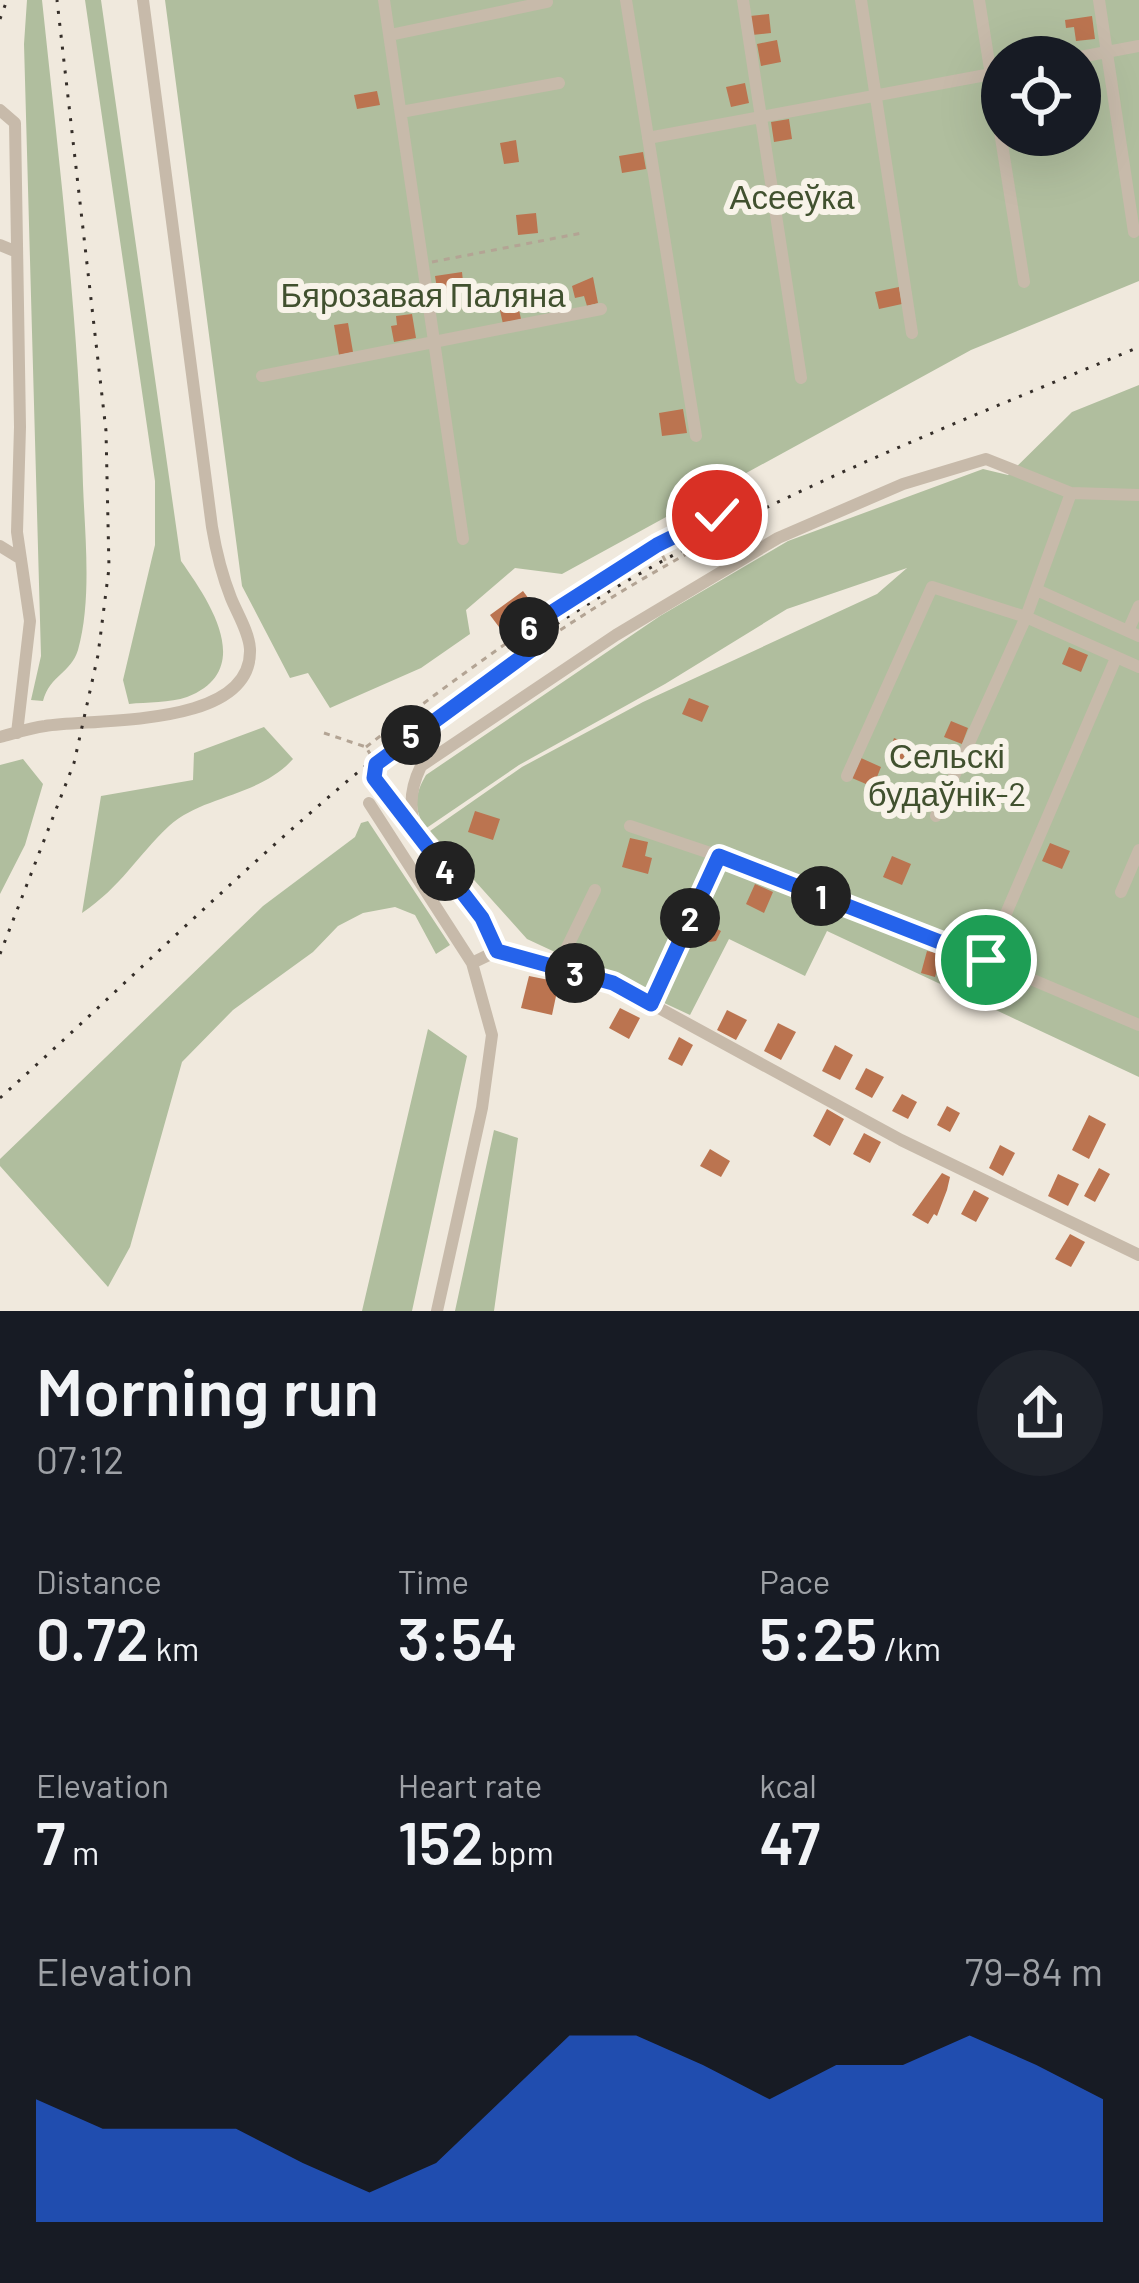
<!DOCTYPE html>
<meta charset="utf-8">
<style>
:root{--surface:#171b24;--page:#20242c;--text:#f1f3f6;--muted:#9ea1a6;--accent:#2563eb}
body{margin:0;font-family:Barlow,sans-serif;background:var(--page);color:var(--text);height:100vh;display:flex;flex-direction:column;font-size:45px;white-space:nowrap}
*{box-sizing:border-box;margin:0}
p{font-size:39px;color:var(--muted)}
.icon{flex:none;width:66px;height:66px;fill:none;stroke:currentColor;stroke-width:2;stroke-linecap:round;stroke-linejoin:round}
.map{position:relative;height:1311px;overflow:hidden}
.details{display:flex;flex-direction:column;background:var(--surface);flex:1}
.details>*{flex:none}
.controls{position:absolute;left:981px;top:36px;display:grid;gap:24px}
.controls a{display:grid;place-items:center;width:120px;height:120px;border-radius:50%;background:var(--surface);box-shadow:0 12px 48px #0002;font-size:60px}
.pin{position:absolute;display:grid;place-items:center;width:102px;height:102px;color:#fff;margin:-51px;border:6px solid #fff;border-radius:50%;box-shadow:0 3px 12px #0007}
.km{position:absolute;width:60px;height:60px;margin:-30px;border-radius:50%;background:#222;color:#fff;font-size:33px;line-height:60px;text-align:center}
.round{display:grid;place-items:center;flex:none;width:126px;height:126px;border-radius:63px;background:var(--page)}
.overview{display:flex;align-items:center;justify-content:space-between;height:204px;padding:0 36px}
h1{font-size:66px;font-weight:600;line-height:90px}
.stats{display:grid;grid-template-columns:repeat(3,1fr);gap:18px;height:204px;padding:12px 36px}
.stats div{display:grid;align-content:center}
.stats b{font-size:60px;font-weight:600}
.stats small{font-size:33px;font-weight:400}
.stats p{font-size:33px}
.chart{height:336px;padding:24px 36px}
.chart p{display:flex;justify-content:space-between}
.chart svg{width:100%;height:216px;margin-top:12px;fill:var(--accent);opacity:.7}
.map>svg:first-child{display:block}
.green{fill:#b0be9e;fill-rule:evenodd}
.building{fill:#bb7450}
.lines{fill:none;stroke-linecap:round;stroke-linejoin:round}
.path{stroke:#b3a494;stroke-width:3;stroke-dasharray:6 6;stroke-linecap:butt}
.minor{stroke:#c7baaa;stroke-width:12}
.rail{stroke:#352e29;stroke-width:3;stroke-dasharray:3 9;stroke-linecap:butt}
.route-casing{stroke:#fff;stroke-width:24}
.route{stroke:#2563eb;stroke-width:15}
.labels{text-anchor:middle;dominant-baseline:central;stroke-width:12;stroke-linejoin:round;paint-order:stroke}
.park-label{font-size:33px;fill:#41512f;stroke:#f8f3e9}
</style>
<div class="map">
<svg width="1139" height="1311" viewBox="0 0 1139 1311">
<rect width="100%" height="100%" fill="#f0e9dd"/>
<path class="green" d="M27,0h15c17,162 37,323 41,485 2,52 9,115 -5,165 -7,23 -28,25 -35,51l-12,-1 10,-44 -17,-612z
M85,0h16l80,561c29,41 75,109 6,136 -17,6 -40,5 -58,7l-6,-24 32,-135v-64z
M165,0h974v281l-168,69 -409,224 -47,-6 -49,42 4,24 -49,34 -91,40 -22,-35 -18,5 -48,-92zM1002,57h78v78h-78z
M1139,385v692l-312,-146 -22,45 -76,-37 -39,76 -163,-76 -97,-108 92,-64 121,-65 234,-108 30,-26 -120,41 -122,75 -146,81 -94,64c-11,-22 -11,-33 1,-54l234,-159 128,-75 195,-72 25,6 64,-63z
M264,727l29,32c-34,38 -90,36 -124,67 -33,31 -47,60 -87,87l19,-117 92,-16 1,-27z
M23,759l20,25 -18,61 -25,49v-129z
M368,821l82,124 -14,9 -21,-39 -20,-8 -32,6 -25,13 -25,26 -80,58 -51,52 -52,185 -22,40 -108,-121v-7l263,-253 92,-69 6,-14z
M428,1029l39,27 -55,255h-50z
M494,1130l24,8 -24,173h-39z"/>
<path class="building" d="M769,14l2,19 -19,2 -2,-19z
M1092,16l3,23 -19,2 -2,-14 -8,1 -1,-8z
M777,40l4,22 -20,4 -4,-22z
M745,83l4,20 -18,4 -5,-20z
M377,91l3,14 -23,4 -3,-14z
M789,119l3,20 -18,3 -3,-20z
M516,140l3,22 -15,2 -4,-21z
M643,152l3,17 -24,4 -3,-17z
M536,213l2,20 -20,2 -2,-20z
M462,272l2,19 -26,4 -3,-19z
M593,277l5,26 -11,3 -3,-10 -9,2 -3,-12z
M899,287l3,17 -23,5 -4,-17z
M517,301l4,18 -18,5 -4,-18z
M412,314l4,24 -22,4 -3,-16 6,-1 -1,-9z
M348,323l5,29 -14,3 -5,-30z
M683,409l4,24 -25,3 -3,-23z
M523,591l9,12 -33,24 -9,-12z
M1069,647l19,8 -7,17 -19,-8z
M689,698l20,8 -7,16 -20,-8z
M951,721l17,7 -6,16 -18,-7z
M894,738l15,6 -8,21 -15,-5z
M861,758l20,9 -8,20 -21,-9z
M475,811l25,8 -7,21 -25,-8z
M630,838l18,4 -3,14 7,2 -4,16 -26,-7z
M1050,843l20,8 -8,18 -20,-8z
M892,856l19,8 -9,21 -19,-8z
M755,884l18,8 -9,21 -18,-9z
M709,912l11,6 -5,10 6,3 -5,10 -7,1 -15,-7z
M927,951l14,3 -6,23 -14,-4z
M529,976l30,6 -7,33 -31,-7z
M620,1008l20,10 -11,21 -20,-11z
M727,1010l20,10 -11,20 -19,-10z
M778,1023l18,9 -15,28 -17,-9z
M679,1037l14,8 -11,21 -14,-7z
M835,1045l18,10 -13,25 -18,-9z
M866,1068l18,9 -12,21 -17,-9z
M902,1094l15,8 -9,17 -16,-8z
M947,1106l13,7 -10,19 -13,-7z
M827,1109l17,10 -14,27 -17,-10z
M1089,1115l17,9 -17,35 -17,-9z
M864,1133l17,9 -11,21 -17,-9z
M1000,1145l15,8 -12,23 -14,-8z
M710,1149l20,12 -9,16 -21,-11z
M1099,1168l11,6 -15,28 -11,-6z
M942,1173l8,4 -3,13 -10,26 -3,-2 -6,10 -16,-9z
M1058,1174l21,10 -11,22 -20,-10z
M974,1190l15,8 -13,24 -15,-8z
M1070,1234l15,8 -14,25 -16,-8z"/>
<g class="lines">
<path class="path" d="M432,262l150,-29
M657,545l9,17
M525,632l9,16
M324,733l42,14 10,17 -5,25
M366,747c112,-86 225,-168 351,-232
M376,764c108,-87 225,-166 348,-230
M375,779l26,36"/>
<path class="minor" d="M384,0l79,539
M626,0l70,436
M743,0l58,378
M861,0l51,333
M979,0l45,282
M1099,0l35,232
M390,35l157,-33
M1080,57l59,-11
M0,110l15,13 5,304 -3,105 13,89 -13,112
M401,112l158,-29
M648,138l354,-66
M0,245l17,7
M262,376l339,-67
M1139,495l-68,-2 -45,124 113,50
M0,546l21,13
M1039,591l100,45
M1128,631l11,-25
M0,737c15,-4 30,-9 45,-11 51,-8 208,3 205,-77 -1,-17 -13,-36 -19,-51 -9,-23 -15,-47 -19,-71l-69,-527
M847,776l85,-189 94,30 -90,199
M369,803l103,160 20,72 -10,73 -45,203
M630,826l89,30 -68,148
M719,856l267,104 130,-302
M1121,892l18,-42
M497,951l116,32 288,157 238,115
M986,960l153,65
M472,963l25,-12c-20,-71 -116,-103 -76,-185l195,-131 162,-97 125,-54 83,-25 85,34
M557,968l38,-78"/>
<path class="rail" d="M0,19l7,-19
M0,954l74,-191 24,-108 11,-87 -3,-137 -49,-431
M0,1098c172,-155 335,-325 528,-455 188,-128 403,-209 611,-296"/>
</g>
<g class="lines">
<defs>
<path id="route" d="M717,515l-60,30 -133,85 10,18 -158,116 -2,14 108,140 15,33 116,32 38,21 68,-148 267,104"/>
</defs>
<use href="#route" class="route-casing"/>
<use href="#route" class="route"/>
</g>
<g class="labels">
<g class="park-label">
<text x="792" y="196">Асееўка</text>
<text x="423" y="294">Бярозавая Паляна</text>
<text x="947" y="755">Сельскі<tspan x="947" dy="38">будаўнік-2</tspan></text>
</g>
</g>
</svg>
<div class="controls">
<a><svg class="icon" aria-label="locate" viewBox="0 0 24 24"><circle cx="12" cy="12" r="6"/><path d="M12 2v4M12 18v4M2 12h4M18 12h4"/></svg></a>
</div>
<div class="pin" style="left:986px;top:960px;background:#1e9e55"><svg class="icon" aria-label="arrive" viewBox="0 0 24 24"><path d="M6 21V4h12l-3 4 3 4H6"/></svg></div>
<div class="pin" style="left:717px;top:515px;background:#d93025"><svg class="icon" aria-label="check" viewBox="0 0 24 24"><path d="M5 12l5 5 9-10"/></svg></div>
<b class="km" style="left:821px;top:896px">1</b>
<b class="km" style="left:690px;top:918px">2</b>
<b class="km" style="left:575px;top:973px">3</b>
<b class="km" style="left:445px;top:871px">4</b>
<b class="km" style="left:411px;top:735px">5</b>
<b class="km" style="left:529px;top:627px">6</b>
</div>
<section class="details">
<div class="overview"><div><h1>Morning run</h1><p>07:12</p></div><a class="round"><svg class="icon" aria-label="share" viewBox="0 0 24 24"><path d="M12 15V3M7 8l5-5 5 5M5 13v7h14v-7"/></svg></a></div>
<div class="stats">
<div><p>Distance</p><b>0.72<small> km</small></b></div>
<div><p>Time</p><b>3:54</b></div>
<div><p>Pace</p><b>5:25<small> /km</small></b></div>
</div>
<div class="stats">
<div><p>Elevation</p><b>7<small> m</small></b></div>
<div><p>Heart rate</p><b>152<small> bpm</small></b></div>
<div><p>kcal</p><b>47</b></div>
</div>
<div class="chart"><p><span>Elevation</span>79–84 m</p>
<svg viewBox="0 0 160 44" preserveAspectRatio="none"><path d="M0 44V19L10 25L20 25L30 25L40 32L50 38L60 32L70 19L80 6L90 6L100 12L110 19L120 12L130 12L140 6L150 12L160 19V44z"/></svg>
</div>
</section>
